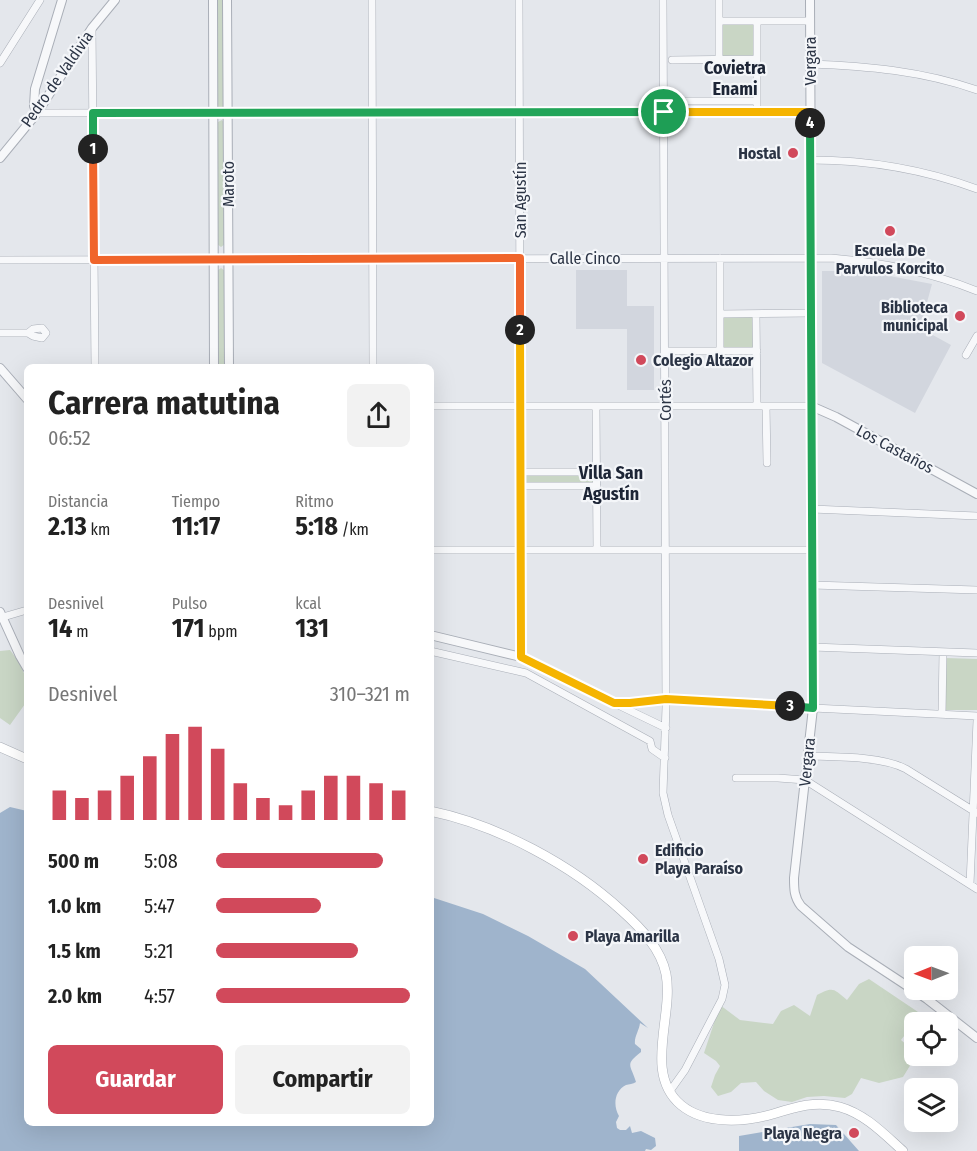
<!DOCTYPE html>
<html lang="es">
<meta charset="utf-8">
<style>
:root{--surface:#fff;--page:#f2f2f2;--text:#222;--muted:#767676;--accent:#d1495b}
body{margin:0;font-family:"Fira Sans Condensed",sans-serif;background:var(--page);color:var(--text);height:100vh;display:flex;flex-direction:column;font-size:22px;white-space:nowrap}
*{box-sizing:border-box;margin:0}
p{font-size:20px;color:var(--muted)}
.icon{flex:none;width:33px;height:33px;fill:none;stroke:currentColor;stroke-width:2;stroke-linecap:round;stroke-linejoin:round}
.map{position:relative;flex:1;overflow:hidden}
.panel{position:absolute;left:24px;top:364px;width:410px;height:762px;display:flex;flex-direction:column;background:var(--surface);border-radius:9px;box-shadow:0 6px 24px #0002}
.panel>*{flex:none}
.needle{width:39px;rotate:269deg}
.tools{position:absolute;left:904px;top:946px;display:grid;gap:12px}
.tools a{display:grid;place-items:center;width:54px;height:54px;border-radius:9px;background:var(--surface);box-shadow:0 6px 24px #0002;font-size:30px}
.pin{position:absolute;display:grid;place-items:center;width:51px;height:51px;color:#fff;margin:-26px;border:3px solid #fff;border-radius:50%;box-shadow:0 2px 6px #0007}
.km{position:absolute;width:30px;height:30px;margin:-15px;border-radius:50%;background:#222;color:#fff;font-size:16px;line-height:30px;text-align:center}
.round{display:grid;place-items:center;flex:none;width:63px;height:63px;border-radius:9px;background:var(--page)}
.headline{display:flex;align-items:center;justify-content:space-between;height:102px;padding:0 24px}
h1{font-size:33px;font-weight:700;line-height:45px}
.figures{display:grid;grid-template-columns:repeat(3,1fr);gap:9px;height:102px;padding:6px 24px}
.figures div{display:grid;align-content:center}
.figures b{font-size:26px;font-weight:700}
.figures small{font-size:16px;font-weight:400}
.figures p{font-size:16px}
.chart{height:168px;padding:12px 24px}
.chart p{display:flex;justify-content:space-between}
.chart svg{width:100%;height:108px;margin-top:6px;stroke:var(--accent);stroke-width:6}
.cta{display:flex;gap:12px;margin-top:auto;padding:12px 24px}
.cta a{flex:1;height:69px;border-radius:9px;background:var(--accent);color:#fff;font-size:24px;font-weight:700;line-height:69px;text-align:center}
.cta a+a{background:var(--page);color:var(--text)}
ul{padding:0 24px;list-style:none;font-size:20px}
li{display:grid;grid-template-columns:96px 72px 1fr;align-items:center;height:45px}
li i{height:15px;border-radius:8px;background:var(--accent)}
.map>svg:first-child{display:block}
.built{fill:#d2d6de}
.green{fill:#c9d6c5}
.water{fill:#9fb4cc}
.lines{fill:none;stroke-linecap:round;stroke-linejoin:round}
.minor-casing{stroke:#a9aeb7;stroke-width:8}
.tertiary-casing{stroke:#a9aeb7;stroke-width:10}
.secondary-casing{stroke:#a9aeb7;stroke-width:10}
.minor{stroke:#f7f8fa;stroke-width:7}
.tertiary{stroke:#f7f8fa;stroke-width:8}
.secondary{stroke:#fff;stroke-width:9}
.split-1-casing{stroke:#fff;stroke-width:12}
.split-2-casing{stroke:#fff;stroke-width:12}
.split-3-casing{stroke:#fff;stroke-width:12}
.split-4-casing{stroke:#fff;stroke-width:12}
.split-5-casing{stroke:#fff;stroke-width:12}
.split-1{stroke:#22a559;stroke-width:8}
.split-2{stroke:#f0652b;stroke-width:8}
.split-3{stroke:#f5b400;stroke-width:8}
.split-4{stroke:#22a559;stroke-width:8}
.split-5{stroke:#f5b400;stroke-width:8}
.poi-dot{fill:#d1495b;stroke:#f4f6f9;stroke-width:2}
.labels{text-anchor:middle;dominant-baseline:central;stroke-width:4.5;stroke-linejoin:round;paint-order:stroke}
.street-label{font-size:16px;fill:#2b3445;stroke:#f4f6f9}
.poi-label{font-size:16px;font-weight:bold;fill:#2b3445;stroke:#f4f6f9;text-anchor:end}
.neighbourhood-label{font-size:18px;font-weight:bold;fill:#1d2536;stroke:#f4f6f9}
</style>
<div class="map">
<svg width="977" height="1151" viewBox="0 0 977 1151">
<rect width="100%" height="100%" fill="#e4e7ec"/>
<path class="built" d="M576,270h51v36h27v84h-27v-61h-51z
M822,271h41l69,13 -12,44 31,17 -36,68 -93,-50z"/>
<path class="green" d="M218,0h6l1,109 -7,2z
M723,25h30v31h-30z
M222,120l2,3 1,121 -4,3 -4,-3 1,-122z
M221,268l4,3 1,96h-9v-96z
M724,317h29v30h-29z
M525,474h69v9h-69z
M10,650l9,12 8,18 -2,24 -15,21 -10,-7v-67z
M945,658l32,1v51h-33z
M869,979l52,35 -20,26 14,12 1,4 -13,21 -24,6 -18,-5 -9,16 -7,4 -21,-2 -17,1 -15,5 -14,-2 -14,-9 -8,-9 -15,1 -10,9 -13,4 -7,-9 4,-12 5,-9 -4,-5 -12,-8 16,-48 20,15 33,4 8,-13 13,-6 16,11 7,-21c16,-8 16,-7 30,5l12,-16z"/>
<path class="water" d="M10,807l17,4v313h403l1,-227 52,17 45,22 57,33 63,59 -8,-5c-1,8 -6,14 -5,21l6,5v3c-17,13 -10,13 -5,30 -3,2 -7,2 -10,3 -12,6 -13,21 -7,31l-3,6 1,6 3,2h6l4,-4 2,7 9,-2 14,7 1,8 -5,4 -5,-1 -1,2h-645v-338z
M810,1124l26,1 23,26h-120v-15z"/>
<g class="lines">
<defs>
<path id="minor" d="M372,0l1,368
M519,0l2,657
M663,0l3,707 -3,86 5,22 51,144 6,26 -3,14 -37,71 -15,21
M719,0v59
M719,21h91
M757,21v91
M92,28l3,340
M672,60l85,-1
M0,63l40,-63
M810,64c57,2 113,7 167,26
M674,101h83
M37,113l773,-1
M811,160c57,0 112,9 166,29
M720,258v93
M0,260l831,-2c50,4 99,14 146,33
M720,314l91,-1
M756,314l1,92
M0,333h28l5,3 9,2 4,-5 -4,-5 -9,1 -5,4
M665,351h92
M966,355l11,-19
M430,406h381
M596,406l1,144
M766,406l1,57
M521,472h76
M521,486h76
M812,509l165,7
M430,550h382
M812,585l165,5
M0,618l27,-8
M812,647l165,6
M430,651l96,22 124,68 2,8 13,9
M614,703l52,25
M813,708l164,8
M942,714l1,-62
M807,756c28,1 75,0 99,13l71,44
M736,778h42l27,2 172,109
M970,884l7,-163"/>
<path id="tertiary" d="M213,0l1,368
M227,0l2,368
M810,0l3,708 -19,170c0,11 0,19 7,28l47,41 79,52 50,39
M37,113l-3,-7 1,-17 27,-89
M0,158l37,-45 55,-85 23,-28
M0,368l27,31
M811,406l25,11 141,77
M0,612l20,44 7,12
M430,635l91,22 93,46h16l36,-4 147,9"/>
<path id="secondary" d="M0,747l27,12
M430,811c68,14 142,54 192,100 19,17 39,38 44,63 8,42 -23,99 15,131 24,20 64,17 92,9 22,-7 44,-14 67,-7 25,7 44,27 63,44"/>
</defs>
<use href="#minor" class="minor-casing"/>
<use href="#tertiary" class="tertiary-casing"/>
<use href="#secondary" class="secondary-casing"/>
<use href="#minor" class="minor"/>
<use href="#tertiary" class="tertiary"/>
<use href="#secondary" class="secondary"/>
</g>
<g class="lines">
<defs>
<path id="split-1" d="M93,149v-36l571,-1"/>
<path id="split-2" d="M93,149l1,111 426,-2v72"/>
<path id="split-3" d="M520,330l1,327 93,46h16l36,-4 124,7"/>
<path id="split-4" d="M790,706l23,2 -3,-585"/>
<path id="split-5" d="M664,112h146v11"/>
</defs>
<use href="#split-1" class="split-1-casing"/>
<use href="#split-2" class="split-2-casing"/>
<use href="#split-3" class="split-3-casing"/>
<use href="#split-4" class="split-4-casing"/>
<use href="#split-5" class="split-5-casing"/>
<use href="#split-1" class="split-1"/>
<use href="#split-2" class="split-2"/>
<use href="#split-3" class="split-3"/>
<use href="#split-4" class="split-4"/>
<use href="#split-5" class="split-5"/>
</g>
<g class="poi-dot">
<circle cx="793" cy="153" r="6"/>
<circle cx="890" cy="231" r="6"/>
<circle cx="960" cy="316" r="6"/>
<circle cx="641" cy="360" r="6"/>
<circle cx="643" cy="859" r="6"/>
<circle cx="573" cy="936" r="6"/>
<circle cx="854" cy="1133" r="6"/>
</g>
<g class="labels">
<g class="street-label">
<text transform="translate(810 61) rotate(-90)">Vergara</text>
<text transform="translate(57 79) rotate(-55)">Pedro de Valdivia</text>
<text transform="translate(228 184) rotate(-90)">Maroto</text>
<text transform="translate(520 200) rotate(-90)">San Agustín</text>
<text x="585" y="258">Calle Cinco</text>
<text transform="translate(665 400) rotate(-90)">Cortés</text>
<text transform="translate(895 449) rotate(28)">Los Castaños</text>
<text transform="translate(807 762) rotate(-84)">Vergara</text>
</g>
<g class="poi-label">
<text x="781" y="153">Hostal</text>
<text x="890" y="250" text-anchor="middle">Escuela De<tspan x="890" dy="18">Parvulos Korcito</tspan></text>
<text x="948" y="307">Biblioteca<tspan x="948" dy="18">municipal</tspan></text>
<text x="653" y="360" text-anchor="start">Colegio Altazor</text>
<text x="655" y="850" text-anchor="start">Edificio<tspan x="655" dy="18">Playa Paraíso</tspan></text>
<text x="585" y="936" text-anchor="start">Playa Amarilla</text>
<text x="842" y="1133">Playa Negra</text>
</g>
<g class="neighbourhood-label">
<text x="735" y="68">Covietra<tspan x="735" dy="21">Enami</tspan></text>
<text x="611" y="473">Villa San<tspan x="611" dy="21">Agustín</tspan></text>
</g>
</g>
</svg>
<div class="tools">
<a><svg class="needle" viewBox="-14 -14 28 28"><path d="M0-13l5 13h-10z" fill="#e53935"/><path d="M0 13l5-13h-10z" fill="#767676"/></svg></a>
<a><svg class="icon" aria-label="locate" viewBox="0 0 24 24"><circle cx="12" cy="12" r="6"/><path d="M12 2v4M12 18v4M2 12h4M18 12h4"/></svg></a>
<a><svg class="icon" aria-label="layers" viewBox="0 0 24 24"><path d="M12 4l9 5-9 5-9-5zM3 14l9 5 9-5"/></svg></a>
</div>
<div class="pin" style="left:664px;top:112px;background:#1e9e55"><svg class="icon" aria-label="arrive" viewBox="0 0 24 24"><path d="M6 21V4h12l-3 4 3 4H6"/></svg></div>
<b class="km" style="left:93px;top:149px">1</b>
<b class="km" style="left:520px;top:330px">2</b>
<b class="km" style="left:790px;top:706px">3</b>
<b class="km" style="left:810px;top:123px">4</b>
<section class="panel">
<div class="headline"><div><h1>Carrera matutina</h1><p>06:52</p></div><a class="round"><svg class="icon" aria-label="share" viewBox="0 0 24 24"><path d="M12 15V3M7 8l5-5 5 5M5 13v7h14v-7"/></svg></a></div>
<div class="figures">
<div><p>Distancia</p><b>2.13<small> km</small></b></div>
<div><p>Tiempo</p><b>11:17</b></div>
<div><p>Ritmo</p><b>5:18<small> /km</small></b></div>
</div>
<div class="figures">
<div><p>Desnivel</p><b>14<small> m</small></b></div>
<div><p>Pulso</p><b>171<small> bpm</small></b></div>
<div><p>kcal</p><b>131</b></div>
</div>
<div class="chart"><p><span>Desnivel</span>310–321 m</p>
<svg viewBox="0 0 160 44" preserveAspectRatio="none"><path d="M5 44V32M15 44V35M25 44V32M35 44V26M45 44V18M55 44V9M65 44V6M75 44V15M85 44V29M95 44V35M105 44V38M115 44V32M125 44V26M135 44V26M145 44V29M155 44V32"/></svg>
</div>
<ul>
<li><b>500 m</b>5:08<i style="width:86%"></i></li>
<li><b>1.0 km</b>5:47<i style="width:54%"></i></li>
<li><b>1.5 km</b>5:21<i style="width:73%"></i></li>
<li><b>2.0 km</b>4:57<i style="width:100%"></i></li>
</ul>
<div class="cta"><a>Guardar</a><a>Compartir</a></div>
</section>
</div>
